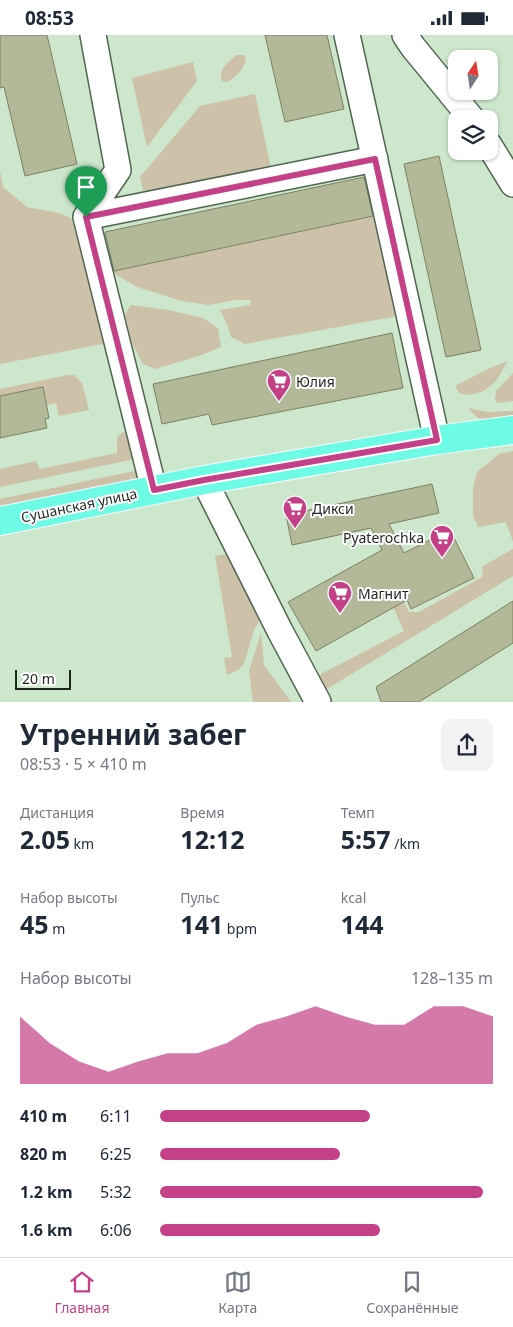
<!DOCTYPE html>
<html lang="ru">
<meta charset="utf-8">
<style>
:root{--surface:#fff;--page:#f2f2f3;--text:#1f2937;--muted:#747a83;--line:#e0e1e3;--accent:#c44188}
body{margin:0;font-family:"Noto Sans",sans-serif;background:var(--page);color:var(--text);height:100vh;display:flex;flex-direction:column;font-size:19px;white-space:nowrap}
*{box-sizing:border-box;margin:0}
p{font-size:16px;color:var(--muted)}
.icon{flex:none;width:28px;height:28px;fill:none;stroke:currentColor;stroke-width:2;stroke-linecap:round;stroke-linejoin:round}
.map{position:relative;height:667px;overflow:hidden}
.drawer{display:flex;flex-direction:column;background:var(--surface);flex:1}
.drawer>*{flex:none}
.needle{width:32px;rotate:12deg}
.fabs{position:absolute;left:448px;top:15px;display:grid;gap:10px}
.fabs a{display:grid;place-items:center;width:50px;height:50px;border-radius:10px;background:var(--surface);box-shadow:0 1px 4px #0004;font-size:25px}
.scale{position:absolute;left:15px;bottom:12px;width:56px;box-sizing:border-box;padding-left:5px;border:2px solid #1d271d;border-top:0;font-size:14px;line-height:18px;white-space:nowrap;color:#1d271d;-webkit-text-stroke:4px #fff;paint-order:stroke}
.pin{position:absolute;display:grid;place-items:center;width:42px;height:42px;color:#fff;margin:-51px -21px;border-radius:50% 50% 50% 0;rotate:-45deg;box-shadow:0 0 5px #0007}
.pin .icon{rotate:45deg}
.round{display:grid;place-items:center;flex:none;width:52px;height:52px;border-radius:10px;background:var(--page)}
.summary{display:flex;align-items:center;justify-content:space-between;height:85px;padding:0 20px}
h1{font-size:28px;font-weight:700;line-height:38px}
.stats{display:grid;grid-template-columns:repeat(3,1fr);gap:8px;height:85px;padding:5px 20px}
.stats div{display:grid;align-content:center}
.stats b{font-size:25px;font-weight:700}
.stats small{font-size:14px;font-weight:400}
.stats p{font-size:14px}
.chart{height:140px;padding:10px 20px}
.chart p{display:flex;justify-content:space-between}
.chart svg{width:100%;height:90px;margin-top:5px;fill:var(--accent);opacity:.7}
ul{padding:0 20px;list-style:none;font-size:16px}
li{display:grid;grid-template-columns:80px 60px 1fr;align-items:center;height:38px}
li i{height:12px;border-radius:6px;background:var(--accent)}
.status{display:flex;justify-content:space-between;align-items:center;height:35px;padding:0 25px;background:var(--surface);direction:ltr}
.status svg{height:14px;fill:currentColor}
.tab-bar{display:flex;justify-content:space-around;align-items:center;height:70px;border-top:1px solid var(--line);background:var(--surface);font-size:14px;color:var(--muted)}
.tab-bar a{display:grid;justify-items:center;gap:2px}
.tab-bar .current{color:var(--accent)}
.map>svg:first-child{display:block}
.green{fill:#cdc1aa}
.building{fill:#b3b898;stroke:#7c8060}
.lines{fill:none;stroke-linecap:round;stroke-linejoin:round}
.minor-casing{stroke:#4f664f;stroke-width:28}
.major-casing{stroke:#fff;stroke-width:30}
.minor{stroke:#fff;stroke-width:25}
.major{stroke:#6efbe5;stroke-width:28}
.route-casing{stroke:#fff;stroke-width:10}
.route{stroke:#c44188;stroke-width:6}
.labels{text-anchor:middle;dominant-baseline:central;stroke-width:4;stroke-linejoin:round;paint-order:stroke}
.poi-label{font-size:14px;fill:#1d271d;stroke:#fff;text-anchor:start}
.street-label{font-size:14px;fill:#1d271d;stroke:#fff}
</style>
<div class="status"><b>08:53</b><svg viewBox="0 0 49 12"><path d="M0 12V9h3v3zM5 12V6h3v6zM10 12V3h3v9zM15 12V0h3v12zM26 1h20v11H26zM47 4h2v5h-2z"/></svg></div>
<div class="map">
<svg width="513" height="667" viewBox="0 0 513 667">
<rect width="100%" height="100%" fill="#cce7cc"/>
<path class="green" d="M236,20h8l2,3c-1,11 -10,19 -19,24l-5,-1c-5,-11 7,-19 14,-26z
M193,27l4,19 -50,66 -15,-69z
M255,59l16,74 -128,23 -3,-14 60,-71z
M0,136l3,16 24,20 32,6 12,5 36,125 -107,21z
M375,181l34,98 -164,30 -14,-7 -5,-15 -6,-12 30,-5 1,-5h-15l-28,5 -26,-4 -45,-14 -26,-15z
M131,270l38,5 34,8 15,10 3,19 -22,9 -44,13 -12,-5 -11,-21 -7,-29z
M508,326c-5,7 -9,18 -16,24 -9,8 -22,12 -33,8l-4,-7 35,-18z
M513,338v28l-16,2 -2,-3 1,-9z
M68,340h6l8,8 7,27 -30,6 -3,-13 -9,2 -4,-18 -43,9v-7z
M468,373l20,4 25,-1v7l-15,4 -20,-4z
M128,396l7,28 -135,28v-18l36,-8 4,8 77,-16v-16l6,-5z
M513,416v91l-7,-20 -28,5 -5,-11v-28l4,-16 22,-18z
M144,434l-3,13 -141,27v-10z
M513,514v27l-191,116 -4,-11 3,-7 83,-43 -16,-36 9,-6 12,23h10l63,-35 1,-11z
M226,519l33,54 1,12 -6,10 -10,34 -6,6 -11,5 -3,-17 8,-1 -17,-101z
M261,598l3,32 27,37h-38l-4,-31z"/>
<path class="building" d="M0,0h47l30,129 -52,12 -21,-89 -4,1z
M265,0h62l17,74 -59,13z
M439,121l42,194 -35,7 -42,-193z
M364,142l9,39 -259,55 -9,-39z
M392,298l11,55 -191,37 -3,-11 -47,10 -9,-40z
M43,352l6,31 -4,1 2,9 -47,10v-42z
M432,449l7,29 -50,11 15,29 46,-23 24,48 -63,31 -4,-9 -91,51 -28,-49 94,-52 -11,-22 -79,17 -6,-30z
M513,566v42l-94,59h-38l-5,-15z"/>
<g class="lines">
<defs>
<path id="minor" d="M93,0l25,135 -32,47 68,273
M347,0l90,405
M405,0l8,12 59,72
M489,110l24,39
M86,182l289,-58
M204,445l76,151 38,71"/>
<path id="major" d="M0,486l204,-41 233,-40 76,-10"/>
</defs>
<use href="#minor" class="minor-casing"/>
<use href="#major" class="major-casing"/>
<use href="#minor" class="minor"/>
<use href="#major" class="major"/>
</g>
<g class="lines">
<defs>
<path id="route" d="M375,124l62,281 -233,40 -50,10 -68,-273z"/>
</defs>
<use href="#route" class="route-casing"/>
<use href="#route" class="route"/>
</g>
<defs>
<symbol id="supermarket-pin" viewBox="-11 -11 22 30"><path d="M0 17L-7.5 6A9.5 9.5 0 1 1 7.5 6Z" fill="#c44188" stroke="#fff"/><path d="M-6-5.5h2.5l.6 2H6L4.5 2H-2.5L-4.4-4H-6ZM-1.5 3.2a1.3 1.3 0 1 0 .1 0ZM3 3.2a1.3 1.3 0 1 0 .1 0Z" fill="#fff"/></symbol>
</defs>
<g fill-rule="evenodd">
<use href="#supermarket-pin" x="265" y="332" width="28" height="38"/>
<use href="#supermarket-pin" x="281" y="459" width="28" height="38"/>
<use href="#supermarket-pin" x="428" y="488" width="28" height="38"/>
<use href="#supermarket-pin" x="326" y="544" width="28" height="38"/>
</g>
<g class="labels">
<g class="poi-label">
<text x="296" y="346">Юлия</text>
<text x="312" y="473">Дикси</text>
<text x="424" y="502" text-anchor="end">Pyaterochka</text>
<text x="358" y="558">Магнит</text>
</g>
<g class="street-label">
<text transform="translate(79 470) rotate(-12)">Сушанская улица</text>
</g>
</g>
</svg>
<div class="fabs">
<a><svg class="needle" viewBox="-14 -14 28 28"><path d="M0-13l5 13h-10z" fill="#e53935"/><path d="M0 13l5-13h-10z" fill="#747a83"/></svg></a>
<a><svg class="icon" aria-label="layers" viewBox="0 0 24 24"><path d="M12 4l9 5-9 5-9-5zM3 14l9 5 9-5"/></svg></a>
</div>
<div class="scale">20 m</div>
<div class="pin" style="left:86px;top:182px;background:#1e9e55"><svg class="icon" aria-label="arrive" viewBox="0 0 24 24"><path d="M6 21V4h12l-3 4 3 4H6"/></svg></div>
</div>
<section class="drawer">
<div class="summary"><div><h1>Утренний забег</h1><p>08:53 · 5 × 410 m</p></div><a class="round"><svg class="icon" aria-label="share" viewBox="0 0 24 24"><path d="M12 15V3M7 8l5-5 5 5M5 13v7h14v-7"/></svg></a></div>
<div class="stats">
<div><p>Дистанция</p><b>2.05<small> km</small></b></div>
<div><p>Время</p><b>12:12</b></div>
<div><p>Темп</p><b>5:57<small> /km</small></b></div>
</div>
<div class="stats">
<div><p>Набор высоты</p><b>45<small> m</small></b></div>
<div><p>Пульс</p><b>141<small> bpm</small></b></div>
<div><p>kcal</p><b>144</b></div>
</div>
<div class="chart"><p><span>Набор высоты</span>128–135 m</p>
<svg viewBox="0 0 160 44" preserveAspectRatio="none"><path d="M0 44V11L10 24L20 33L30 38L40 33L50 29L60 29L70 24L80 15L90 11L100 6L110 11L120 15L130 15L140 6L150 6L160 11V44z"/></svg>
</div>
<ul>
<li><b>410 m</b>6:11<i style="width:63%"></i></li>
<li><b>820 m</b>6:25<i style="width:54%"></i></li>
<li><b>1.2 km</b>5:32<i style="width:97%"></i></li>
<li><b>1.6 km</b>6:06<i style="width:66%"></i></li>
</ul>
</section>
<nav class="tab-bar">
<a class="current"><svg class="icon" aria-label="home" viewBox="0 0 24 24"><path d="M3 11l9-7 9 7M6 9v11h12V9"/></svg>Главная</a>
<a><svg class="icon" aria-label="map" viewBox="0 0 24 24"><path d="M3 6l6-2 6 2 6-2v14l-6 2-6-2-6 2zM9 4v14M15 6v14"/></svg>Карта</a>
<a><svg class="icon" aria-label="saved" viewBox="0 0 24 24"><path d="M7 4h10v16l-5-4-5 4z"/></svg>Сохранённые</a>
</nav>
